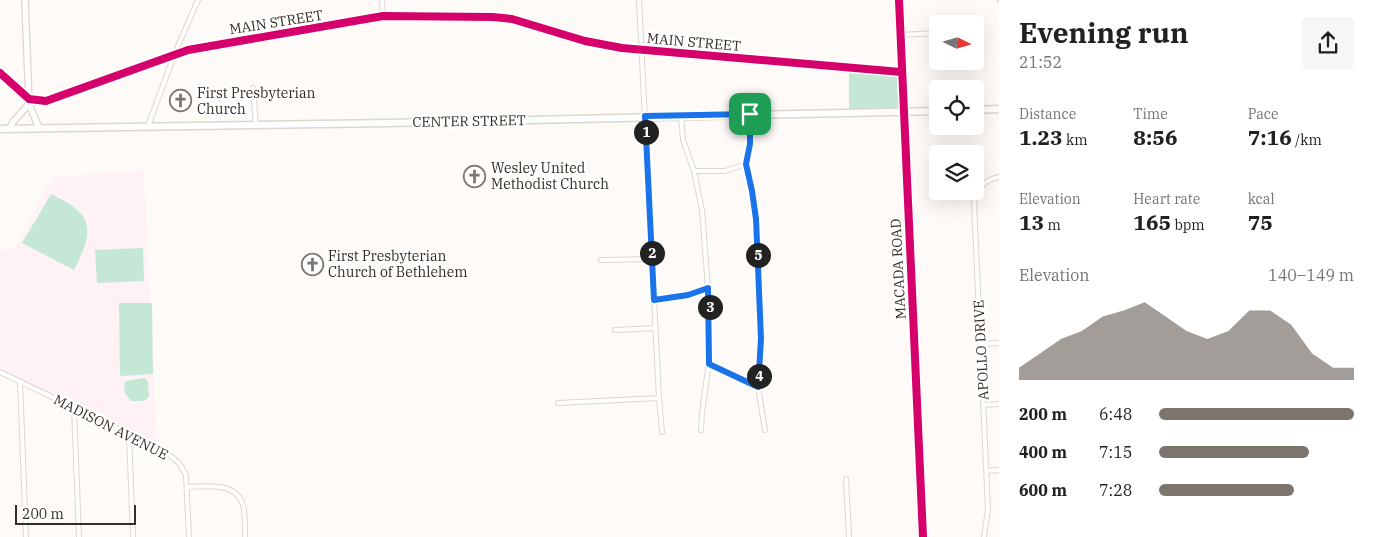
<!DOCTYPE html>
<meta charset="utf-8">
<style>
:root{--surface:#fff;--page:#f6f6f6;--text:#202124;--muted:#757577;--accent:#7b756d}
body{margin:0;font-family:"IBM Plex Serif",serif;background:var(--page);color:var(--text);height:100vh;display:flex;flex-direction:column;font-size:19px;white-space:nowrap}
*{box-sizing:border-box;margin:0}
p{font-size:16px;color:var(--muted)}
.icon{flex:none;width:28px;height:28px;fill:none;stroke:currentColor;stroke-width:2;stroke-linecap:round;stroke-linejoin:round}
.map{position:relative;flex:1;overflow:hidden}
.drawer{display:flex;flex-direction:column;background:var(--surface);width:375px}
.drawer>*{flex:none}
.needle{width:32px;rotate:95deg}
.tools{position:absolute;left:929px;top:15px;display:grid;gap:10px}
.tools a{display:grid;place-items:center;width:55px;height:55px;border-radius:5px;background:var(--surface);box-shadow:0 5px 20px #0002;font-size:25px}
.scale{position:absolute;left:15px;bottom:12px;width:121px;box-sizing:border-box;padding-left:5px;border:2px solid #352d23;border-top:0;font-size:14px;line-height:18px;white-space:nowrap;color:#352d23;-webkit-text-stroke:4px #fff;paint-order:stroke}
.pin{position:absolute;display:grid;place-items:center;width:42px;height:42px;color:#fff;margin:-21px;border-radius:10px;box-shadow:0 2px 8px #0006}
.km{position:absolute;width:25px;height:25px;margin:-12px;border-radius:50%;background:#222;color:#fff;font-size:14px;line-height:25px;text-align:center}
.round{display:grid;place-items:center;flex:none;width:52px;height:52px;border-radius:5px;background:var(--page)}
.head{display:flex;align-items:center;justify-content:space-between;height:85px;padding:0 20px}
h1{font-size:28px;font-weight:700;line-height:38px}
.stats{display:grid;grid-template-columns:repeat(3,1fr);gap:8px;height:85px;padding:5px 20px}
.stats div{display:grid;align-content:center}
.stats b{font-size:21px;font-weight:700}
.stats small{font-size:14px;font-weight:400}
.stats p{font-size:14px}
.chart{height:140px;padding:10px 20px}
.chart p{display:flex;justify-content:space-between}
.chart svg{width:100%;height:90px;margin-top:5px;fill:var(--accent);opacity:.7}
ul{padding:0 20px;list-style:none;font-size:16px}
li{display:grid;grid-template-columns:80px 60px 1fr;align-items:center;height:38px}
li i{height:12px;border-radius:6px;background:var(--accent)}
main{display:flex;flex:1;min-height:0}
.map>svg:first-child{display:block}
.education{fill:#fef2f6}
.green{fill:#c5e8d6}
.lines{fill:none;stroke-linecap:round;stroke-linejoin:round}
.street-casing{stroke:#dcd7cf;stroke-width:6}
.secondary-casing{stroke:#dcd7cf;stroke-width:8}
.primary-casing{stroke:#dcd7cf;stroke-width:9}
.street{stroke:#fffefe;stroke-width:4}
.secondary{stroke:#fffefe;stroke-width:5.5}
.primary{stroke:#fffefe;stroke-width:6}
.rail-casing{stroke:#cecdcc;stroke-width:3}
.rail{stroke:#fff;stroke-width:1;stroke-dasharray:4;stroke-linecap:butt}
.cycleway-casing{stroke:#fff;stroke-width:11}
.cycleway{stroke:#d6006c;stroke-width:8}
.route-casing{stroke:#fff;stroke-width:10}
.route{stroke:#1a73e8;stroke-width:6}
.labels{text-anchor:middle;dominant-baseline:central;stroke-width:5;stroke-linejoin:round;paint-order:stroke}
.street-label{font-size:14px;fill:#352d23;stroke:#fff}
.poi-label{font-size:14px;fill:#352d23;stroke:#fff;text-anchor:start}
</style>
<main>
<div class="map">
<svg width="999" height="537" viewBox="0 0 999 537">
<rect width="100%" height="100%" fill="#fdfaf7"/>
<path class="education" d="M144,170l13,278 -157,-75v-122l18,-6 34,-68z"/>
<path class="green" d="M849,67l52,5 2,39 -54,2z
M51,194c43,20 44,35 23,76l-52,-27z
M143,248l1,33 -47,2 -2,-33z
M119,303h33l1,71 -33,2z
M144,378l4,3 1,16 -5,4h-13l-7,-9 1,-11z"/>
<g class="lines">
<defs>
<path id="street" d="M382,0l1,16
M639,0l20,398 3,34
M900,35l38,-2
M0,73l29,26 17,2 142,-51 195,-34 110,1 19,2 73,22 37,7 279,24
M253,88l3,37
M751,114v30l-5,20 6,27 4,28 5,120 -3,48 7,43
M681,115l2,25 11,31 8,39 6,78 2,66 -8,59 -1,17
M148,126l27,-73 23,-53
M694,171h31l21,-7
M601,260l51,-1
M654,300l29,-4 25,-8
M615,330l41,-2
M981,344l18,-1
M709,364l49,23
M0,372l129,62 43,23 7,6 7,12 3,62
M20,382l6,155
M558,403l101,-5
M983,405l16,-1
M74,408l5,129
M129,434l4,103
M987,471l12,-1
M846,479l3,58
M187,487c21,-1 52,-6 57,22 1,9 1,19 1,28
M984,537l4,-28 -14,-305c2,-15 10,-24 25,-27"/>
<path id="secondary" d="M25,0l4,104 10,24
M899,0l24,537
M10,128l3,-6 16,-18"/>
<path id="primary" d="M975,110l24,-1
M0,129l388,-6 550,-12"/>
</defs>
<use href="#street" class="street-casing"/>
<use href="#secondary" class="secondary-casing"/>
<use href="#primary" class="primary-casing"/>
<use href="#street" class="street"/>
<use href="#secondary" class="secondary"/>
<use href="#primary" class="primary"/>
<defs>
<path id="rail" d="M998,0l1,1"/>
</defs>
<use href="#rail" class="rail-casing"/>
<use href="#rail" class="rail"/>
<defs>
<path id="cycleway" d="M899,0l24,537
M0,73l29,26 17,2 142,-51 195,-34 110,1 19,2 73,22 37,7 279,24"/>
</defs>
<use href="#cycleway" class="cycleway-casing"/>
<use href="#cycleway" class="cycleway"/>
</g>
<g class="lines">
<defs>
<path id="route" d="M750,114v30l-4,20 6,27 4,28 5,120 -3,48 -49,-23 -1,-76 -20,7 -34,5 -9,-184z"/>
</defs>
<use href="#route" class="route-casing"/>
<use href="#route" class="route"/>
</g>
<defs>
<symbol id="church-ring" viewBox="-11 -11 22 22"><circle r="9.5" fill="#fff" stroke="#7b756d" stroke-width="1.5"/><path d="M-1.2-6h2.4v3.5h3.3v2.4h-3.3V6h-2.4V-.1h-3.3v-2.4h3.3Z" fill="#7b756d"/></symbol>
</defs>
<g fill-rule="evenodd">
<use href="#church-ring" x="168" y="88" width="25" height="25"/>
<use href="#church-ring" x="462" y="164" width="25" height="25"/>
<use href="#church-ring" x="300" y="252" width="25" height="25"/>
</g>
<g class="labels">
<g class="street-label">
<text transform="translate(276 22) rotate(-9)">MAIN STREET</text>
<text transform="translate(694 42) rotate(5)">MAIN STREET</text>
<text transform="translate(469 121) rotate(-1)">CENTER STREET</text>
<text transform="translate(898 269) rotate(-93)">MACADA ROAD</text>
<text transform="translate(981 350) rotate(-93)">APOLLO DRIVE</text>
<text transform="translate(111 427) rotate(27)">MADISON AVENUE</text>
</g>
<g class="poi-label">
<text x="197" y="93">First Presbyterian<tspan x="197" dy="16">Church</tspan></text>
<text x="491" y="168">Wesley United<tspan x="491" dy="16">Methodist Church</tspan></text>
<text x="328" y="256">First Presbyterian<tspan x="328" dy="16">Church of Bethlehem</tspan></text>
</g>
</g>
</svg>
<div class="tools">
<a><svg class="needle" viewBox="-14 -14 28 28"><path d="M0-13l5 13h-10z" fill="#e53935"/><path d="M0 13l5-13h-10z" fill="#757577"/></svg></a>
<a><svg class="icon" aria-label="locate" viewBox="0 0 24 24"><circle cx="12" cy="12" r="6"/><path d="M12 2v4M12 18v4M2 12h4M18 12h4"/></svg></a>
<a><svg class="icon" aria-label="layers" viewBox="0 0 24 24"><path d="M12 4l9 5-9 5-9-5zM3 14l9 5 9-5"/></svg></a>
</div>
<div class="scale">200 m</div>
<div class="pin" style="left:750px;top:114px;background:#1e9e55"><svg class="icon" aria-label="arrive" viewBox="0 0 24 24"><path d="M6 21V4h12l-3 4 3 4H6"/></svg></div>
<b class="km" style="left:646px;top:132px">1</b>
<b class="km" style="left:652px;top:253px">2</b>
<b class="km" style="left:710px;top:307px">3</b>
<b class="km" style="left:759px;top:376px">4</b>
<b class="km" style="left:758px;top:255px">5</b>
</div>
<section class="drawer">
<div class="head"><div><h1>Evening run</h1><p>21:52</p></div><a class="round"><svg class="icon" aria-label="share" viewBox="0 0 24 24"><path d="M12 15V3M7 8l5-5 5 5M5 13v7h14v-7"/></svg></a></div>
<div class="stats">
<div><p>Distance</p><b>1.23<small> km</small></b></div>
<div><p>Time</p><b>8:56</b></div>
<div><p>Pace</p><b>7:16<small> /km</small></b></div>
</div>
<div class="stats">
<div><p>Elevation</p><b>13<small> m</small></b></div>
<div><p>Heart rate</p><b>165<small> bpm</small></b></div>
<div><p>kcal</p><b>75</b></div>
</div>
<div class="chart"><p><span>Elevation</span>140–149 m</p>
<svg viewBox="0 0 160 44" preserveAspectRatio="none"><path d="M0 44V38L10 31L20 24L30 20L40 13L50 10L60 6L70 13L80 20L90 24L100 20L110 10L120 10L130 17L140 31L150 38L160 38V44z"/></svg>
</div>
<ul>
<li><b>200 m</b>6:48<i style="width:100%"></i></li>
<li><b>400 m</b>7:15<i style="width:77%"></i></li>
<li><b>600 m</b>7:28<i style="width:69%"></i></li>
</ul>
</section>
</main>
